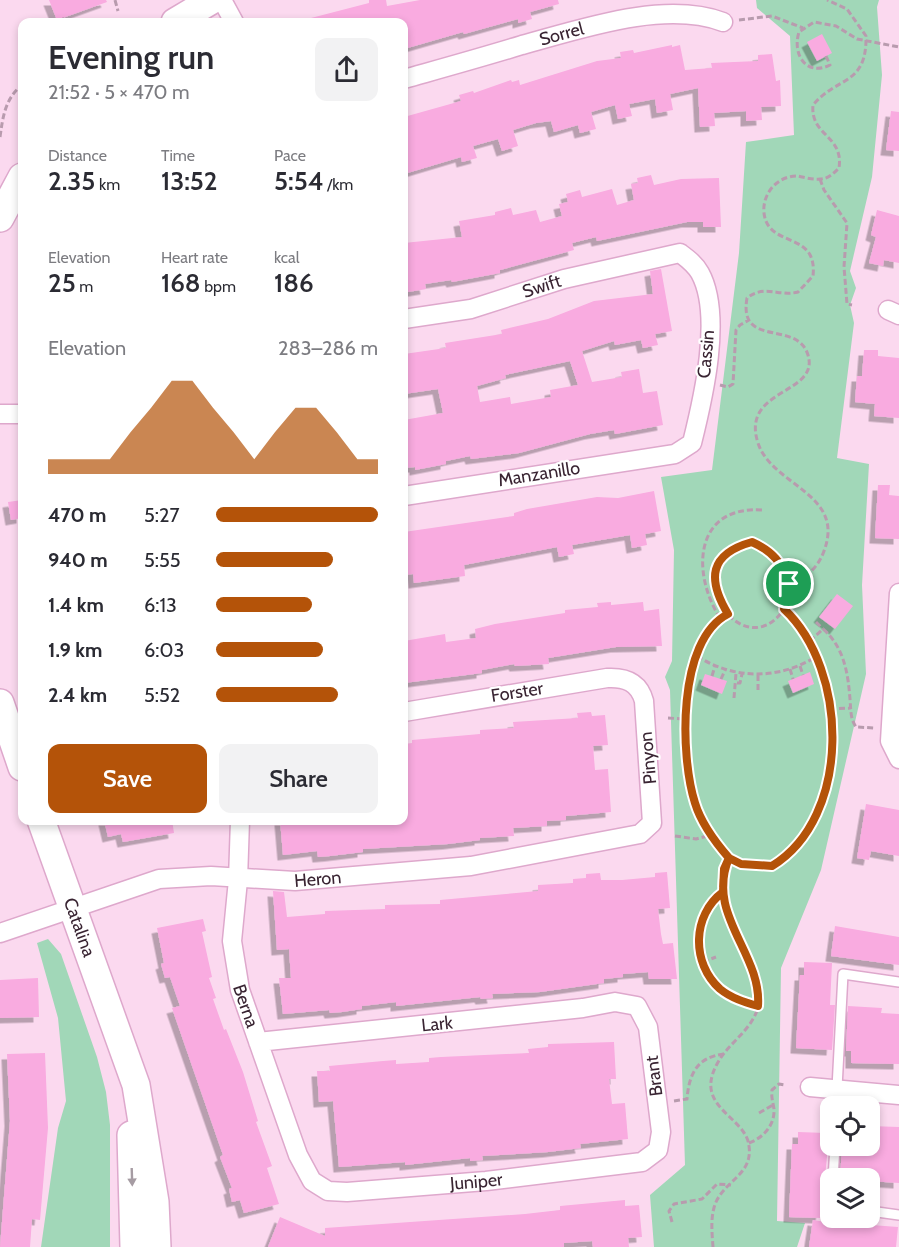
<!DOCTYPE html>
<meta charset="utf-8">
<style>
:root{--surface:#fff;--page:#f2f2f3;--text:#2b2b33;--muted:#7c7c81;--accent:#b45309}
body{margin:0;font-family:Cabin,sans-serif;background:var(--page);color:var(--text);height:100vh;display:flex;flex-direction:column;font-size:22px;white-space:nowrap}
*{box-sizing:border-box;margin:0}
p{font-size:20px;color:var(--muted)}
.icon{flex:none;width:33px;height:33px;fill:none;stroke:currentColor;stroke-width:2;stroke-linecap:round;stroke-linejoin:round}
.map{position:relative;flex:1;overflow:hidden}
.drawer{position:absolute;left:18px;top:18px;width:390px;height:807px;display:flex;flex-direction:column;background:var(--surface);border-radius:12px;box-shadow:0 3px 9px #0003}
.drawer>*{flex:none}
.tools{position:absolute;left:820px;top:1096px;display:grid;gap:12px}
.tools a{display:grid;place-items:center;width:60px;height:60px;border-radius:12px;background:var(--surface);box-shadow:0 3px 9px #0003;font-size:30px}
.pin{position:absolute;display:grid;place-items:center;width:51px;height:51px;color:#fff;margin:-26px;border:3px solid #fff;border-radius:50%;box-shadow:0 2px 6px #0007}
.round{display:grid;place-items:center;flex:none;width:63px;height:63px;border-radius:12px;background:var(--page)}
.summary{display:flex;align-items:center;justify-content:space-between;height:102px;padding:0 30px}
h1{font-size:33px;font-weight:600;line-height:45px}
.figures{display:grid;grid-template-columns:repeat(3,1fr);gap:9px;height:102px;padding:6px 30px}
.figures div{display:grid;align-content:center}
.figures b{font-size:26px;font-weight:600}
.figures small{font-size:16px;font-weight:400}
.figures p{font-size:16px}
.chart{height:168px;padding:12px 30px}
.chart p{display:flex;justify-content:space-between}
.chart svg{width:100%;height:108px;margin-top:6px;fill:var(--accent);opacity:.7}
.primary-button{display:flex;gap:12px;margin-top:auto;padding:12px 30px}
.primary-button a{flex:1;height:69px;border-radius:12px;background:var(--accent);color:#fff;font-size:24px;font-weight:600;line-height:69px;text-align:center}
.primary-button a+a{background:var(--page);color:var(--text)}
ul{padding:0 30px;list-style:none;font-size:20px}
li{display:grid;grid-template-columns:96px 72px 1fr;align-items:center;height:45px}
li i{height:15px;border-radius:8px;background:var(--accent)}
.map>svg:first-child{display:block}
.green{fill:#a1d7b8}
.building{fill:#f9abe0;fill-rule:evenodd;filter:url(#shadow)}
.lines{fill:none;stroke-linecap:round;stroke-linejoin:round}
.lane-casing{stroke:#dea8cc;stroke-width:12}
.street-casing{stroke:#dea8cc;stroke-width:21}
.secondary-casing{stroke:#dea8cc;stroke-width:30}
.path{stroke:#b89bae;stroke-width:3;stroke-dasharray:6 3;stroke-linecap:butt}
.lane{stroke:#fff;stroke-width:9}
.street{stroke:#fff;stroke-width:18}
.secondary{stroke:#fff;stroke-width:27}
.oneway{fill:#a69ca3}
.route-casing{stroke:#fff;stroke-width:12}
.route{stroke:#b45309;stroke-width:8}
.labels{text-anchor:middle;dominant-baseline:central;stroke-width:4.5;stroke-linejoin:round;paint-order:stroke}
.street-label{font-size:18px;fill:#392432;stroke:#fff}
</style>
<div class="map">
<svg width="899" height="1247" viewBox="0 0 899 1247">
<defs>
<filter id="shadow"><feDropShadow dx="-5.5" dy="5.5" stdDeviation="0" flood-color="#0004"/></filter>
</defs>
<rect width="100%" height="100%" fill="#fbd9ef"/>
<path class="green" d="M756,0h123l-2,7 5,68 -10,102 -22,94 6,17 -6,17 4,18 -17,135 32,6 -7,121 4,89 -45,196 -40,98 -4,253 28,2 -8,24h-143l-4,-52 35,-30 -15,-475 -5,-13 7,-16 2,-111 -13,-73 51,-7 27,-217 7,-111 48,-7 -4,-99 -33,-28z
M48,939l13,15 36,103 9,35 4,33v122h-69l17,-119 8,-27 -8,-83 -21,-75z"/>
<path class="building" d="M49,0h57l1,2 -50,18z
M369,0h17l1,6 33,-6h138l1,4 -29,8 2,7 -14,4v-4l-54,15 -1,-2 -59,17v-27h-92l-1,-4 58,-15z
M822,34l10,19 -15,8 -10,-19z
M672,45v2l8,-2 5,25 27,-2 -1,-5 47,-2v-6l14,-1 4,27 4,-1 1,26 -20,1 1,13 -16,1v-10l-32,2 1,13 -15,1 -2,-39 -28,6 3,16 -16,3 -2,-14 -26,5 3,12 -14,3 -3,-14 -24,7 5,17 -16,4 -2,-8 -24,7 -3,-11 -15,2 -23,7 5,16 -16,5 -4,-12 -25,7 4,12 -15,4 -1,-5 -57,17v-57l57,-16 -2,-6 14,-4 1,2 37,-13 1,2 7,-2 1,5 77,-24 24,-3 -1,-6 13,-2 1,3z
M891,111l8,1v39l-13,-1z
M651,175l3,10 27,-6 38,-1 2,49h-18v-5h-16l-90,19 -1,-4 -24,6 2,7 -74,20v3l-48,9 -1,-2 -26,4 1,5 -18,3v-5h-4v-44l58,-6 -3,-16 36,-6v-3l16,-4 2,7 23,-5 4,12 22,-6 -3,-12 9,-2 -2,-8 14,-4 2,7 30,-8 5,16 17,-5 -3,-16 7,-1 -1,-5z
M877,210l22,6v47l-15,-3 -1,6 -14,-3 7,-26 -5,-2z
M661,269l11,62 -17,3 3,11 -15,3 -2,-8 -26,5 -1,-4 -32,10 10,31 30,-5 -1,-5 18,-3 4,24 14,-2 6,34 -48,9 -1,-4 -24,4 -71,19 -48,6 -1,-3 -24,5v3l-31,6v-3l-11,1v-48l39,-7 -5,-24 -34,5v-40l42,-6 -1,-5 57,-9 -1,-4 47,-11 46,-18 59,-7 -3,-23zM570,361l8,24 -28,5 1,7 -40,7 -1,-7 -30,5 -3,-16 29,-8 -1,-3z
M864,350h14v6l21,2v60l-25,-2 1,-12 -20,-2 2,-26h5z
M878,485h12l-1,10 10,1v43l-24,-1z
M654,491l7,40 -16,3 2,11 -15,3 -2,-13 -58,10 2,9 -15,3 -2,-10 -93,18 1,11 -51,7 -1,-9 -9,1v-43l110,-16v-3l13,-4 70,-12 21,1z
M22,500v18l-11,2 -3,-18z
M837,594l16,12 -18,23 -16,-12z
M611,602v3l32,-3 1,9 15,-2 3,37 -46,1 -68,11 1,6 -34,2 -1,-2 -32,6v3l-78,10v-42l41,-7 1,8 30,-4 -1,-9 20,-5 70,-11v-3l33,-3 -1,-4z
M810,672l4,12 -21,9 -5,-12z
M705,674l22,7 -5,13 -21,-9z
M591,712l1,4 13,-1 3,30 -15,1 2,24 13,-1 3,43 -45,4v4l-19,1v5l-34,2 1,8 -34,2v2l-32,4 -85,5v3l-33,4 -12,1 -1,-6 -34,4 -3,-35h124v-76l8,-1v-3l68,-6v-4l34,-2 -1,-6 65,-4 -1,-5z
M866,804l33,6v46l-28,-5 -2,9 -12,-2z
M104,820h68l2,13 -51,9 -2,-8 -13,3z
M667,872l3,36 -12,1 3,25 2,10 10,-1 4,36h-28l-1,-7 -25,2v3l-19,2v4l-64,9 -48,2 1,4 -12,1 -1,-2 -84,9v-4l-34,4v3l-20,3 -12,1 -1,-3 -46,4 -4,-36h12l-2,-29 -12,1 -4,-59 11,1 3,25 38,-3v-3l60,-2v-4l55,-1v-4l98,-9v-6l35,-2v-4l13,-1v-4l14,-1 1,7h21l33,-3v-4z
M203,919l3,12 -4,1 10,45 -3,1 7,20 -3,1 11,31 2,-1 17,43 15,49 -2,1 16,44 -5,2 12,36 -35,9 -4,-13 -8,2 -3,-13 3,-1 -12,-31 3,-2 -51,-147 8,-2 -10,-29 -5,1 -4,-14 3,-1 -7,-35z
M835,926l64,11v28l-68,-9z
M804,962l28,1 -2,42h5l-3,45 -36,-2 4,-73h4z
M38,978l1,39 -39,1v-38z
M848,1006l34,2 -1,5 18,1v50l-48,-1v-12h-5z
M614,1042l2,37h-7l3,25 13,-1 3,36 -48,5 1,4 -33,4 -66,4 1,4 -13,1v-3l-65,7v-3l-66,5 -6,-66 -14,1 -2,-31h13l-1,-5 54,-5 13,-1v4l33,-2v-4l12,-1 88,-4 -1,-4 20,-2v-3z
M45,1053l3,75 -8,92 -8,-1 -2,28h-30l10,-126 -3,-67z
M870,1126l29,1v56l-59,-4 2,-33h28z
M798,1132l28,1 -1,13h3l-7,72 -32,-1 3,-73h6z
M625,1200v6l14,-1 3,32 -14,1 1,9h-36l-1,-6 -28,2v4h-296l12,-30 45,19v-8l200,-14 35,-4v-4z
M813,1220l32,5v-2l53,4 -2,20h-87z"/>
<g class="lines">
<defs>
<path id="lane" d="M836,1107l7,-133 56,8
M833,1179l2,-33
M870,1211l29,4"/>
<g id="street">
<path d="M222,0l12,22"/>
<path id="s1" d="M404,79c39,-11 79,-22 118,-34 59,-16 142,-45 201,-23"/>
<path d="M888,310l11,5"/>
<path id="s2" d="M404,319l67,-10 93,-30 116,-26c8,6 15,11 20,20 23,42 3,126 -8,170l-17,11 -271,42"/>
<path d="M0,414h22"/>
<path d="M899,593l-9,148 9,18"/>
<path id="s3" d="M240,820l-2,60 -6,61 8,49 58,165 14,26 16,10 19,1 139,-11 156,-19 16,-12 3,-18 -13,-105 -11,-21 -22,-4 -32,6 -325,34"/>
<path id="s4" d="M0,933l159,-54 52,-3 84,5 176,-15 169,-32 12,-11 -8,-122c-5,-19 -19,-24 -37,-23l-203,34"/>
<path d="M810,1087l89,8"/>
</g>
<g id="secondary">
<path d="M175,22l37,-22"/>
<path d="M0,218l22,-41"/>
<path d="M0,703l22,64"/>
<path id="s5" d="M41,820l95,265 19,117 2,45"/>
<path d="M131,1135l3,112"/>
</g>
</defs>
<use href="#lane" class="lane-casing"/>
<use href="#street" class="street-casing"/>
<use href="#secondary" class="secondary-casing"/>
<path class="path" d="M115,0l3,11
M62,18l3,4
M739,20l33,-4 31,12
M826,56l4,9c-24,12 -38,-11 -31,-33l15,-10 22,4 21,13 42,8
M0,137c3,-21 5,-38 22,-52
M820,179l4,11 23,33 -3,44 3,37 5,1
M720,385l8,2 5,-3 3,-54 4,-5 9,-5
M752,542c25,11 51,42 30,70 -41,54 -111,-48 -30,-70z
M789,584c16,-5 29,-16 35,-33 22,-58 -52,-65 -66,-108 -18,-55 62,-48 50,-88 -11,-36 -70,-6 -61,-57 18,-14 31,-1 51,-6l15,-16c5,-46 -45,-27 -49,-63 -2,-19 13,-37 33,-37 7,1 15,4 23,3 8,0 13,-5 19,-11 5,-33 -29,-32 -26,-63 24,-29 54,-19 53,-69l-19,-27 -20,-9
M728,614c-16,8 -21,20 -28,35 -25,58 -24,163 28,208 12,10 29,9 44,9 80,-49 77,-197 12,-257
M720,618c-29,-45 -26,-113 43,-108
M816,622l7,7
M810,641l13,-12c21,18 25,44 27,70 1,11 0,19 6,28l18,1
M697,656c37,24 83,24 120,0
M800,666l3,9
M790,669l3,10
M758,675v15
M712,676l3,-10
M721,679l4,-9
M737,683h3l2,-9
M734,698l2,-25
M830,709l21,-1
M668,718l16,1
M675,836l21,3 15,-4
M723,892c-32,24 -32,74 0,99 10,8 22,11 35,15
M703,962l13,-5
M674,1101l13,-2c2,-25 10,-42 37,-45
M759,1113l14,-8
M749,1143c14,-5 26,-18 25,-34 -1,-7 -3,-12 -2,-19l7,-6 6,1
M672,1222l-3,-11 5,-7 28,-5 15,-15 14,1
M713,1247c-1,-15 -3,-31 3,-45 10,-22 37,-28 33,-56 -3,-30 -56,-38 -32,-82 13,-25 46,-39 42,-73 -1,-8 -7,-18 -10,-25 -15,-35 -36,-70 -20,-108"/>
<use href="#lane" class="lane"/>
<use href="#street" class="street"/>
<use href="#secondary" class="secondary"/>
</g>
<defs><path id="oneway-solid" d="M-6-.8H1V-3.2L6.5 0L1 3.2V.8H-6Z" transform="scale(1.5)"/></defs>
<use class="oneway" href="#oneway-solid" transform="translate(132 1177) rotate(88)"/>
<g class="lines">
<defs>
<path id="route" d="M789,584l-5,25c65,61 68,208 -12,257l-31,-2 -12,-6c-24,57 33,95 29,148 -14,-4 -27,-8 -38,-17 -29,-26 -28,-74 3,-97l1,-23 5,-11c-14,-16 -28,-35 -34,-55 -15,-47 -18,-163 33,-189 -21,-35 -19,-60 24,-72 20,9 31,21 37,42"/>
</defs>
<use href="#route" class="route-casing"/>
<use href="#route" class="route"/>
</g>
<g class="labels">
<g class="street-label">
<text stroke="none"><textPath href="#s1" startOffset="164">Sorrel</textPath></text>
<text stroke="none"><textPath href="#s2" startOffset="142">Swift</textPath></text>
<text transform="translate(706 354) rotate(-85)">Cassin</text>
<text transform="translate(539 474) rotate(-9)">Manzanillo</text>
<text transform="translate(517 692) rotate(-9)">Forster</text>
<text transform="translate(648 758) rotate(-95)">Pinyon</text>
<text stroke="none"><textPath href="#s4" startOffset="327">Heron</textPath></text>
<text stroke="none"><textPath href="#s5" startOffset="114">Catalina</textPath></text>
<text stroke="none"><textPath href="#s3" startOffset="188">Berna</textPath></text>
<text transform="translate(437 1024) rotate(-6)">Lark</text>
<text transform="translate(654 1076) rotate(-97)">Brant</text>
<text stroke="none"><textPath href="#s3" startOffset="543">Juniper</textPath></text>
</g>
</g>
</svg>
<div class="tools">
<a><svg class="icon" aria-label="locate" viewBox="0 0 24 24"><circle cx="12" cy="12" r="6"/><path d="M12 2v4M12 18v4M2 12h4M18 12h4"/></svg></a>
<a><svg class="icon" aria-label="layers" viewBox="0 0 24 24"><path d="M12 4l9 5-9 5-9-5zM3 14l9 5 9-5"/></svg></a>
</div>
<div class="pin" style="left:789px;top:584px;background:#1e9e55"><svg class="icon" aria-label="arrive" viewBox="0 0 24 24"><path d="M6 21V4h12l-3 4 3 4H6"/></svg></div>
<section class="drawer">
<div class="summary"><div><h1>Evening run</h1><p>21:52 · 5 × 470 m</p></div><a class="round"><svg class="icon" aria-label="share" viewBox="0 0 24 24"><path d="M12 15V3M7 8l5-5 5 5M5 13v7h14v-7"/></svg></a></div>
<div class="figures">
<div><p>Distance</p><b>2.35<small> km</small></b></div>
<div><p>Time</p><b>13:52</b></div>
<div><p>Pace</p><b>5:54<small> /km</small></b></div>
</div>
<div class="figures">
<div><p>Elevation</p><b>25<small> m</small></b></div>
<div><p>Heart rate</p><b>168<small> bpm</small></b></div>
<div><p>kcal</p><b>186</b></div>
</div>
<div class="chart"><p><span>Elevation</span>283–286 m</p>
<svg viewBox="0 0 160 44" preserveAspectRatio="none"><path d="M0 44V38L10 38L20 38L30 38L40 27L50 17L60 6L70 6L80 17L90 27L100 38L110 27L120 17L130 17L140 27L150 38L160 38V44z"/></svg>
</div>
<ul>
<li><b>470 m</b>5:27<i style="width:100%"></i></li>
<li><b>940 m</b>5:55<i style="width:72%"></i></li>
<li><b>1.4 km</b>6:13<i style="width:59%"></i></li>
<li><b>1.9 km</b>6:03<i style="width:66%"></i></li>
<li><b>2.4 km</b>5:52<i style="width:75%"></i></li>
</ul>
<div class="primary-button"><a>Save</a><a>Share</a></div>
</section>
</div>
